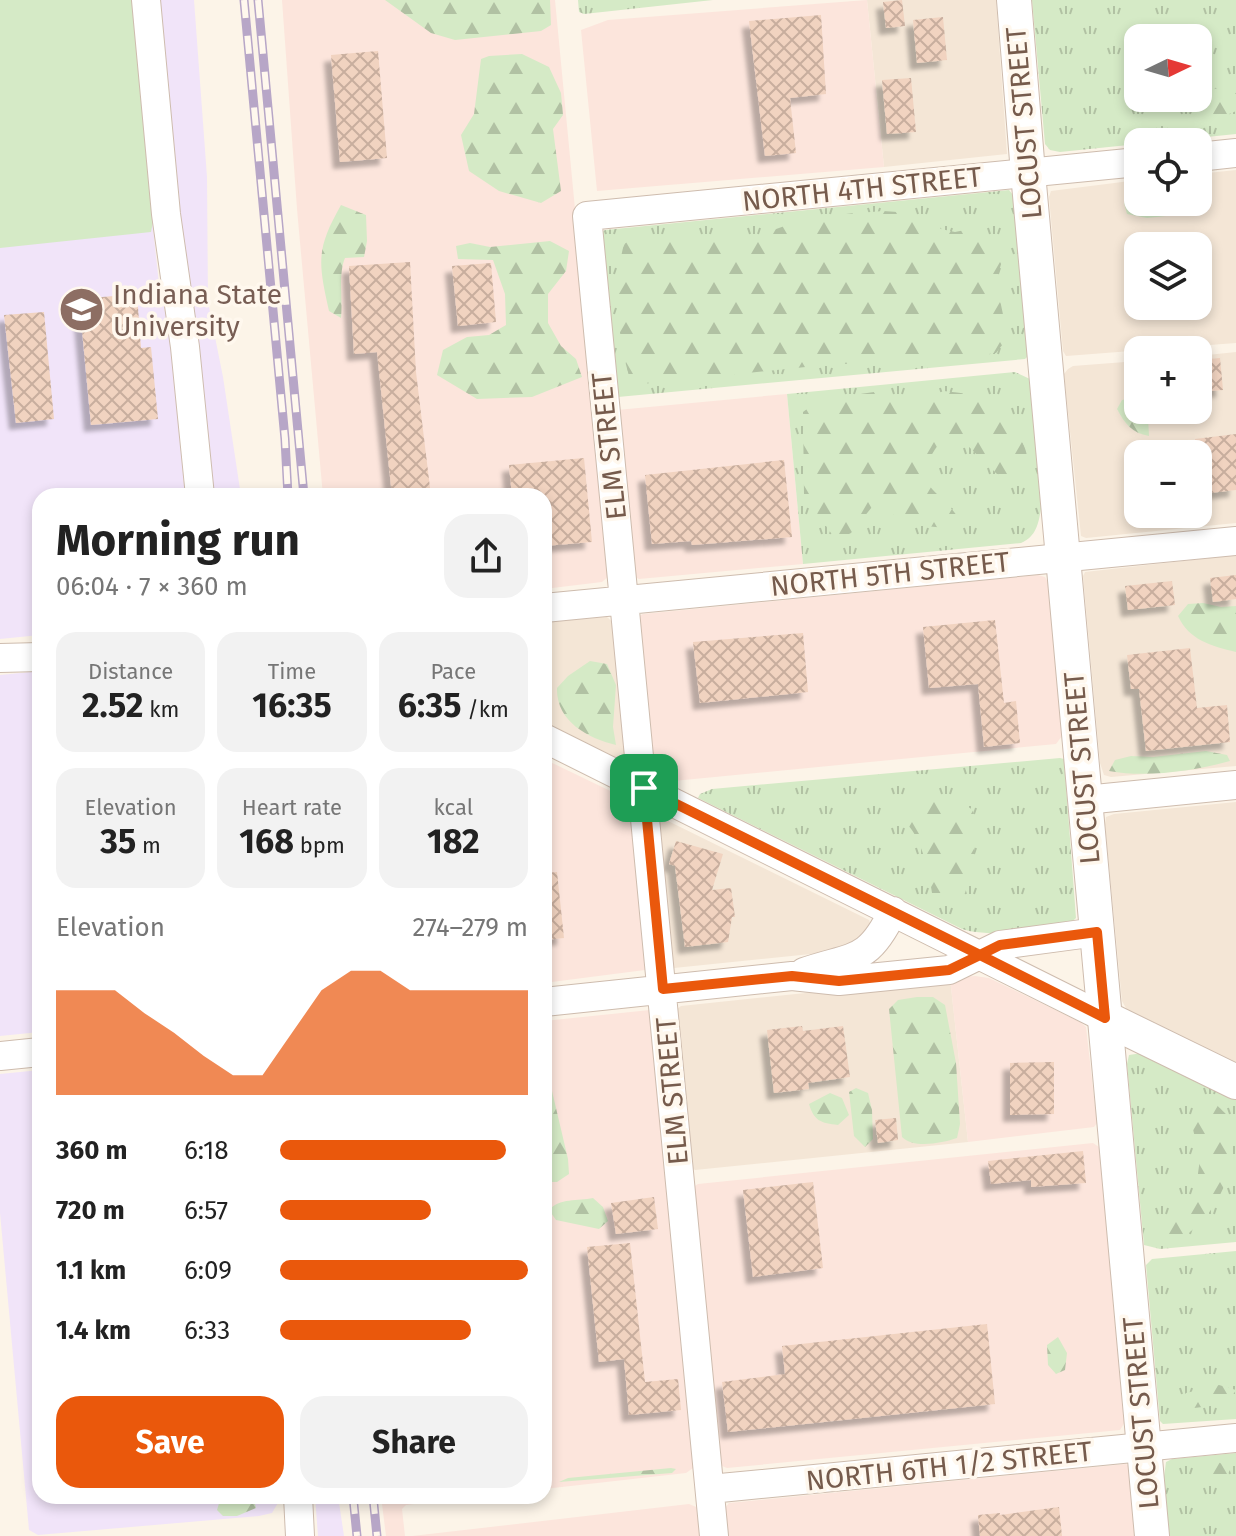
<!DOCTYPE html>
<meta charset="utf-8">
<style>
:root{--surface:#fff;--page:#f2f2f2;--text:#222;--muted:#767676;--accent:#ea580c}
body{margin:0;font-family:"Fira Sans",sans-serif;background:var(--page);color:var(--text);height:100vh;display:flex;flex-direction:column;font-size:30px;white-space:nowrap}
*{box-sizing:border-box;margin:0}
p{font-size:26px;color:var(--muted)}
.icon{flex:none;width:44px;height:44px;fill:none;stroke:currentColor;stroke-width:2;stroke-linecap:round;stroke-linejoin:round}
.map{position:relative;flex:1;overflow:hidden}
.panel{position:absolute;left:32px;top:488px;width:520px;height:1016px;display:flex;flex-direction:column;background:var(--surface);border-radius:24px;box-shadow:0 4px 12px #0003}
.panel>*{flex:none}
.needle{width:52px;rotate:85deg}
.buttons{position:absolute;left:1124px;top:24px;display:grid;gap:16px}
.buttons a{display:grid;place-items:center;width:88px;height:88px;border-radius:16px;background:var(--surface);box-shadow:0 4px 12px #0003;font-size:40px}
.pin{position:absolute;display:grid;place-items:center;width:68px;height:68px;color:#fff;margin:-34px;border-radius:16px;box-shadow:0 4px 12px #0006}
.round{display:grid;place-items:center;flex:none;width:84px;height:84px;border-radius:24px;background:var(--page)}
.overview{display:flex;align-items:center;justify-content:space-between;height:136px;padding:0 24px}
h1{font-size:44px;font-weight:700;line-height:60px}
.figures{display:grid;grid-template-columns:repeat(3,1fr);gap:12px;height:136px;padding:8px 24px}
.figures div{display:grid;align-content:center;border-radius:20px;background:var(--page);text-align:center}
.figures b{font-size:34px;font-weight:700}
.figures small{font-size:22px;font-weight:400}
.figures p{font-size:22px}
.chart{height:224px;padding:16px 24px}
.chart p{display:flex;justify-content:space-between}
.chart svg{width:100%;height:144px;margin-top:8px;fill:var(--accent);opacity:.7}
.action{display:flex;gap:16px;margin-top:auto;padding:16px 24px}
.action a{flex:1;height:92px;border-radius:24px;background:var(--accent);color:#fff;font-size:32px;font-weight:700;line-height:92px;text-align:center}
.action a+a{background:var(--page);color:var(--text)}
ul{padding:0 24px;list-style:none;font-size:26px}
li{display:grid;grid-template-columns:128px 96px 1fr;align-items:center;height:60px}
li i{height:20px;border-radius:10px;background:var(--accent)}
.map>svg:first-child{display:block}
.residential{fill:#f4e6d6;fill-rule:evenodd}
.commercial{fill:#fce5dc}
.education{fill:#f1e4f9}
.grass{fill:url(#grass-tufts);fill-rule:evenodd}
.forest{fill:url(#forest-firs)}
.pitch{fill:#d5eac6}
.building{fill:url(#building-cross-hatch);filter:url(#shadow)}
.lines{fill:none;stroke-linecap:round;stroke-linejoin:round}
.minor-casing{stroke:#cebcae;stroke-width:30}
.tertiary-casing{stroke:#cebcae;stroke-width:36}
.minor{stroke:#fff;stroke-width:28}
.tertiary{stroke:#fff;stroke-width:34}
.rail-casing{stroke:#b7a6c7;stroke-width:9}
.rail{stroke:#fff8ee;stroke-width:6;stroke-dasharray:18;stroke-linecap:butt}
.route-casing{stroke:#fff;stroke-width:16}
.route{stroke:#ea580c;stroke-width:10}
.labels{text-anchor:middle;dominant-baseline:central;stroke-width:7;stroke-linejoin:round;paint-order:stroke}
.street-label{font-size:28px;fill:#765b4c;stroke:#fff8ee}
.education-label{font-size:28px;fill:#785e54;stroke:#fff8ee;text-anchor:start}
</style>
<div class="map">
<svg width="1236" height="1536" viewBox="0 0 1236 1536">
<defs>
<pattern id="grass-tufts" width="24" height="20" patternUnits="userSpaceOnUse" patternTransform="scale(2)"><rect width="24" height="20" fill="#d5eac6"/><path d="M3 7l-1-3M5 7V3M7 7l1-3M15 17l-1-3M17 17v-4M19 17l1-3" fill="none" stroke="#b1c1a3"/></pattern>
<pattern id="forest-firs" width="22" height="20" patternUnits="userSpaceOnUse" patternTransform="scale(2)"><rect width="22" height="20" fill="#d5eac6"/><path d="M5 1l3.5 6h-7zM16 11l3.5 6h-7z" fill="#b1c1a3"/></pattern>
<pattern id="building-cross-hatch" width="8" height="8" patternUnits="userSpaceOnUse" patternTransform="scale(2)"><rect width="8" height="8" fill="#f1d3c0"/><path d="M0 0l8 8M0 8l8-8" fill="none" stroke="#c8ae9e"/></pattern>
<filter id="shadow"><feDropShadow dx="-7" dy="7" stdDeviation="2" flood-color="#0004"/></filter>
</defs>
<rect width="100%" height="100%" fill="#fcf4e8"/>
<path class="residential" d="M867,0h129l11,154 -123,13z
M1236,170v173l-170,13 -3,-5 -14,-154 2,-6 87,-11v22h60v-28zM1138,246h60v60h-60z
M1236,352v171l-150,15 -5,-2 -17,-162 4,-5 5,-3 65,-5v49h60v-54zM1138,454h60v60h-60z
M1236,555v211l-125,11 -7,-2 -4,-12 -17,-187 2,-4z
M607,617l9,8 12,131 -8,6 -76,-39v-101z
M1236,802v262l-100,-48 -9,-6 -5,-9 -17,-177 1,-7 8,-3z
M666,820l203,100 3,9 -22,21 -176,18 -3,-3 -13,-139 3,-5z
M950,978l18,164 -273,28 -4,-3 -14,-158 4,-3z"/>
<path class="commercial" d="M282,0h273l55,575 -8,7 -58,7v-93h-221l-26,-287z
M867,0l17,167 -287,24 -16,-161 27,-10z
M787,394l16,170 -164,15 -4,-2 -18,-167z
M1038,575l7,2 4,7 13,152 -6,8 -393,38 -9,-6 -15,-160 4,-2z
M544,759l83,40 5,6 16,162 -3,3 -101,13z
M975,976l14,2 91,44 6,5 11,96 -3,4 -126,15 -18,-164z
M650,1010l46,456 -10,7 -142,16v-468z
M1093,1143l6,4 26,275 -5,8 -393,38 -5,-2 -29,-279 5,-3z
M1126,1464l3,2 7,70h-409l-3,-27 5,-6z
M381,1496h98l-73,9 -4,4 3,27h-19z
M689,1504l12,5 3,27h-292z"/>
<path class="education" d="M0,0h133l20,228 6,56 11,52 15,160h-145v139l-40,4z
M158,0h36l13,177 1,125 15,75 18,119h-29l-33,-269z
M40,671v361l-40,4v-361z
M40,1070v426h242l-10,17 -13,3 -221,19 -9,-5 -29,-317v-139z
M315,1496h23l6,40h-26z"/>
<path class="grass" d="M578,0h135l-129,14 -5,-2z
M1032,0h204v134l-176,18 -10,-2 -5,-6zM1138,38h60v60h-60z
M1009,190l4,5 15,161 -3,3 -407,38 -16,-165 3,-2z
M1015,372l15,7 12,124c-3,17 -4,33 -21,40l-218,21 -16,-170z
M1060,758l4,1 12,159c-16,17 -92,19 -114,11l-264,-131 2,-4 12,-5z
M1142,1053l94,47v142l-76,7 -16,-4 -17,-181 2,-9z
M1236,1251v168l-73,5 -3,-3 -14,-156 6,-6z
M1236,1453v83h-67l-5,-59 2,-15 6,-3z"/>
<path class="forest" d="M385,0h165l1,25 -10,6 -86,9 -24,-7z
M522,54l27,13 12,26 2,22 -10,14 8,62 -20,12 -42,-12 -30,-20 -8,-36 13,-21 7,-55 8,-3z
M1224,86l12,7v18c-17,8 -32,13 -45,-4l8,-13z
M1135,195h3v7h43l-5,13 -29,3 -20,-4 -3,-11z
M341,205l25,10 1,26 -3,16 -19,1c-7,16 -2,41 -4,60l-12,-7c-11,-49 -13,-62 12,-106z
M883,211l29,2 20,7 9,9 14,3 20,-4 17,12 10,21 -6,20 9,43 1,16 -10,13 -36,5 -135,7 -193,20c-14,-42 -20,-97 -8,-141 32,-21 66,0 102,-2 28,-1 56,-18 83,-23 24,-5 50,-6 74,-8z
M550,241l19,10 -3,20 -18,23v29l13,23 15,13 6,18 -50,20 -55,2 -40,-24 6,-25 24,-13 22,-2 17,-10 -1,-31 -12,-34 -35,-1 -2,-13 14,-3 20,4z
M944,391c14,2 31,2 43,10 19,11 40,39 41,62 0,6 -3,12 -5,18l-26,-7 -29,-28 -16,-3 -14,2c-31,44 4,43 22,76l-4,8 -51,-5 -10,-9 -23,-8 -21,26 -8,4 -12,-4 -27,-38 -1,-83 16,-12 55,-8 18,8 16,3z
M1135,397l3,13h6l4,7 1,19c-17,-3 -24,-12 -32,-27l5,-9z
M1203,603l18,4 15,-1v46c-25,-6 -47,-12 -58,-36l10,-12z
M590,661l17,3 9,21 -3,42 3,18c-29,-7 -60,-24 -59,-57l11,-12z
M1206,751l21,4 3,6c-37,10 -83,17 -121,10l6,-11 16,-4 22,1z
M957,800l16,10c4,30 2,54 -8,83h-33c-3,-21 -7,-39 -17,-58 -5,-10 -14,-15 -18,-27l7,-4z
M917,997h16l12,8 11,58 4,61 -3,14c-15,5 -43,11 -55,-1l-13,-128 9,-9z
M856,1088l12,5 4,17 1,29 -8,8 -11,-11 -5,-44z
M552,1091l16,68 1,15 -12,8h-13v-85z
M830,1093l12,5 7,17 -11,10c-17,-2 -24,-4 -29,-21z
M1216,1104c3,4 10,9 13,14 2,5 2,14 3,19 4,41 -21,87 -58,105l-8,-6 3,-9 25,-25 6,-43 -8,-34 5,-17z
M593,1198l10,9 5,14 -9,8 -43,-9 -7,-10c10,-12 29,-9 44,-12z
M1058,1337l9,16 -2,17 -9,4 -8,-9 -1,-20z
M1219,1385l17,5 -9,14 -33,4 -17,-5 9,-10z
M1218,1462l13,6 -7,13 -18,3 -13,-9 1,-8z
M671,1468l5,1 -4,4 -113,9 9,-4z
M243,1497l11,3 2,8 -19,8h-14l-6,-6 3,-10 12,1z"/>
<path class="pitch" d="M0,0h133l20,222 -2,10 -151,16z"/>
<path class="building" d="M902,0l3,26 -19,2 -3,-26z
M821,15l5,79 -36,4 6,55 -31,3 -16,-135z
M943,17l4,43 -30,3 -4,-43z
M378,51l9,107 -47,4 -9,-107z
M911,78l5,54 -29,2 -5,-54z
M410,262l6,110 15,124h-39l-15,-144 -23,2 -5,-88z
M491,263l5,59 -38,4 -6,-60z
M137,294l4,54 10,-1 7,72 -67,6 -12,-126z
M44,312l10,107 -38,4 -12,-108z
M1220,358l3,32 -25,2v-32z
M1236,434v56l-35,4 -6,-55z
M584,458l8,84 -48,4v-50h-32l-3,-31z
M784,460l8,77 -100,8 -1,-4 -39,3 -7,-69z
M1236,575v24l-23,3 -3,-24z
M1172,581l3,24 -47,5 -3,-24z
M995,620l9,83 12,-2 4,42 -36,4 -6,-63 -49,4 -6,-61z
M803,633l5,59 -108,11 -7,-61z
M1190,648l7,60 30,-3 3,37 -84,9 -7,-62h-8l-4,-34z
M676,841l47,13 -11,36 19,-2 4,29h-3l-4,25 -43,5 -10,-81 -6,-2z
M557,872l7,66 -20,2v-67z
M802,1026l1,5 40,-5 7,51 -42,6 1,6 -35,4 -7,-63z
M1054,1062v52l-44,1v-52z
M896,1118l2,22 -20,3 -3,-23z
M1083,1151l3,32 -55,4v-7l-40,4 -3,-23z
M813,1182l10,86 -70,9 -10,-87z
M654,1197l4,32 -42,5 -5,-31z
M630,1243l15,139 33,-3 3,31 -52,5 -5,-56 -25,3 -12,-115z
M987,1324l8,80 -267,28 -6,-50 63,-8 -3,-28z
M1059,1507l3,29h-82l-2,-21 22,-2v2z"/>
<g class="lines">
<defs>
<path id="minor" d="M146,0l20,214 19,133 15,149
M1198,157l38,-4
M544,608l692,-67
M0,658l40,-1
M544,738l561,280
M1085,800l151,-15
M804,972c49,-17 64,-8 89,-61
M544,1002l248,-26 47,5 110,-11 51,-25 97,-13
M0,1056l40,-4
M710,1489l526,-51
M298,1496l2,40
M714,1536l-127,-1320 551,-54"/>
<path id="tertiary" d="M1014,0l14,173 124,1363
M1105,1018l131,64"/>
</defs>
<use href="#minor" class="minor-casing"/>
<use href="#tertiary" class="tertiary-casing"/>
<use href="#minor" class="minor"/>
<use href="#tertiary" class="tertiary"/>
<defs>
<path id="rail" d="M244,0l41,439 3,57
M258,0l46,496
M353,1496l4,40
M373,1496l4,40"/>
</defs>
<use href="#rail" class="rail-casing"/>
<use href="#rail" class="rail"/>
</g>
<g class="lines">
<defs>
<path id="route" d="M644,788l19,201 129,-13 47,5 110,-11 31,-15 125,63 -8,-86 -97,13 -20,10 -336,-167"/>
</defs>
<use href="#route" class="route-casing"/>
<use href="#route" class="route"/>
</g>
<defs>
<symbol id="university-disc" viewBox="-11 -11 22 22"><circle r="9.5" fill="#8d6e63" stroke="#fff8ee"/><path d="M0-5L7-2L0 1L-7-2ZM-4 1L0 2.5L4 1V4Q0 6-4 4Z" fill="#fff"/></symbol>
</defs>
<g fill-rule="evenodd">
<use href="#university-disc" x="56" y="284" width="51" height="51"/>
</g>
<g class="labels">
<g class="street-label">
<text transform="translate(1024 123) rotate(-95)">LOCUST STREET</text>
<text transform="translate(862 189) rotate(-6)">NORTH 4TH STREET</text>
<text transform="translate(609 446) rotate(-96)">ELM STREET</text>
<text transform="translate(890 574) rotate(-6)">NORTH 5TH STREET</text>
<text transform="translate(1082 768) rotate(-95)">LOCUST STREET</text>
<text transform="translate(672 1091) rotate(-95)">ELM STREET</text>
<text transform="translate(1141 1413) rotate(-95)">LOCUST STREET</text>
<text transform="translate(949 1466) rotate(-6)">NORTH 6TH 1/2 STREET</text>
</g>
<g class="education-label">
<text x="113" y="294">Indiana State<tspan x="113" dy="32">University</tspan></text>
</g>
</g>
</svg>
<div class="buttons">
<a><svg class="needle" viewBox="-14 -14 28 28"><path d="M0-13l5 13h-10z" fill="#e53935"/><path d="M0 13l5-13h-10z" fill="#767676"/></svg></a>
<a><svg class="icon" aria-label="locate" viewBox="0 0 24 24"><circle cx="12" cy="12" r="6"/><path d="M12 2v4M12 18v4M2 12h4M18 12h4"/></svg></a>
<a><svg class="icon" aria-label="layers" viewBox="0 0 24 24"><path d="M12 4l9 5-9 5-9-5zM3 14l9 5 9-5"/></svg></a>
<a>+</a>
<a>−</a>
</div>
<div class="pin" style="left:644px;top:788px;background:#1e9e55"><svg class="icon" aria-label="arrive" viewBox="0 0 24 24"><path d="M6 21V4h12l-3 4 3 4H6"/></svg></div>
<section class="panel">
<div class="overview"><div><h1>Morning run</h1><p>06:04 · 7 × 360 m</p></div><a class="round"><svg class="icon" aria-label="share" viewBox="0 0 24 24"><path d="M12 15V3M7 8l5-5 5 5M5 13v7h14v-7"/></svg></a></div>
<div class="figures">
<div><p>Distance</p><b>2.52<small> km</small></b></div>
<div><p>Time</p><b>16:35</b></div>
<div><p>Pace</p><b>6:35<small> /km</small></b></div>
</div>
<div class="figures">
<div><p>Elevation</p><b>35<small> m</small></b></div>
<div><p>Heart rate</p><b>168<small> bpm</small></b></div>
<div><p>kcal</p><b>182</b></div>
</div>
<div class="chart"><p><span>Elevation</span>274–279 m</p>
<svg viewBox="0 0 160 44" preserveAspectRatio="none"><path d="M0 44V12L10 12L20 12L30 19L40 25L50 32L60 38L70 38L80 25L90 12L100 6L110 6L120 12L130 12L140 12L150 12L160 12V44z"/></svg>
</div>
<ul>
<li><b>360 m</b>6:18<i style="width:91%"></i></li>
<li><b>720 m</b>6:57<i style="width:61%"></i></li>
<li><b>1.1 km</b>6:09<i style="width:100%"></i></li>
<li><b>1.4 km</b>6:33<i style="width:77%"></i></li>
</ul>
<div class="action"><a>Save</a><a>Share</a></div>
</section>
</div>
